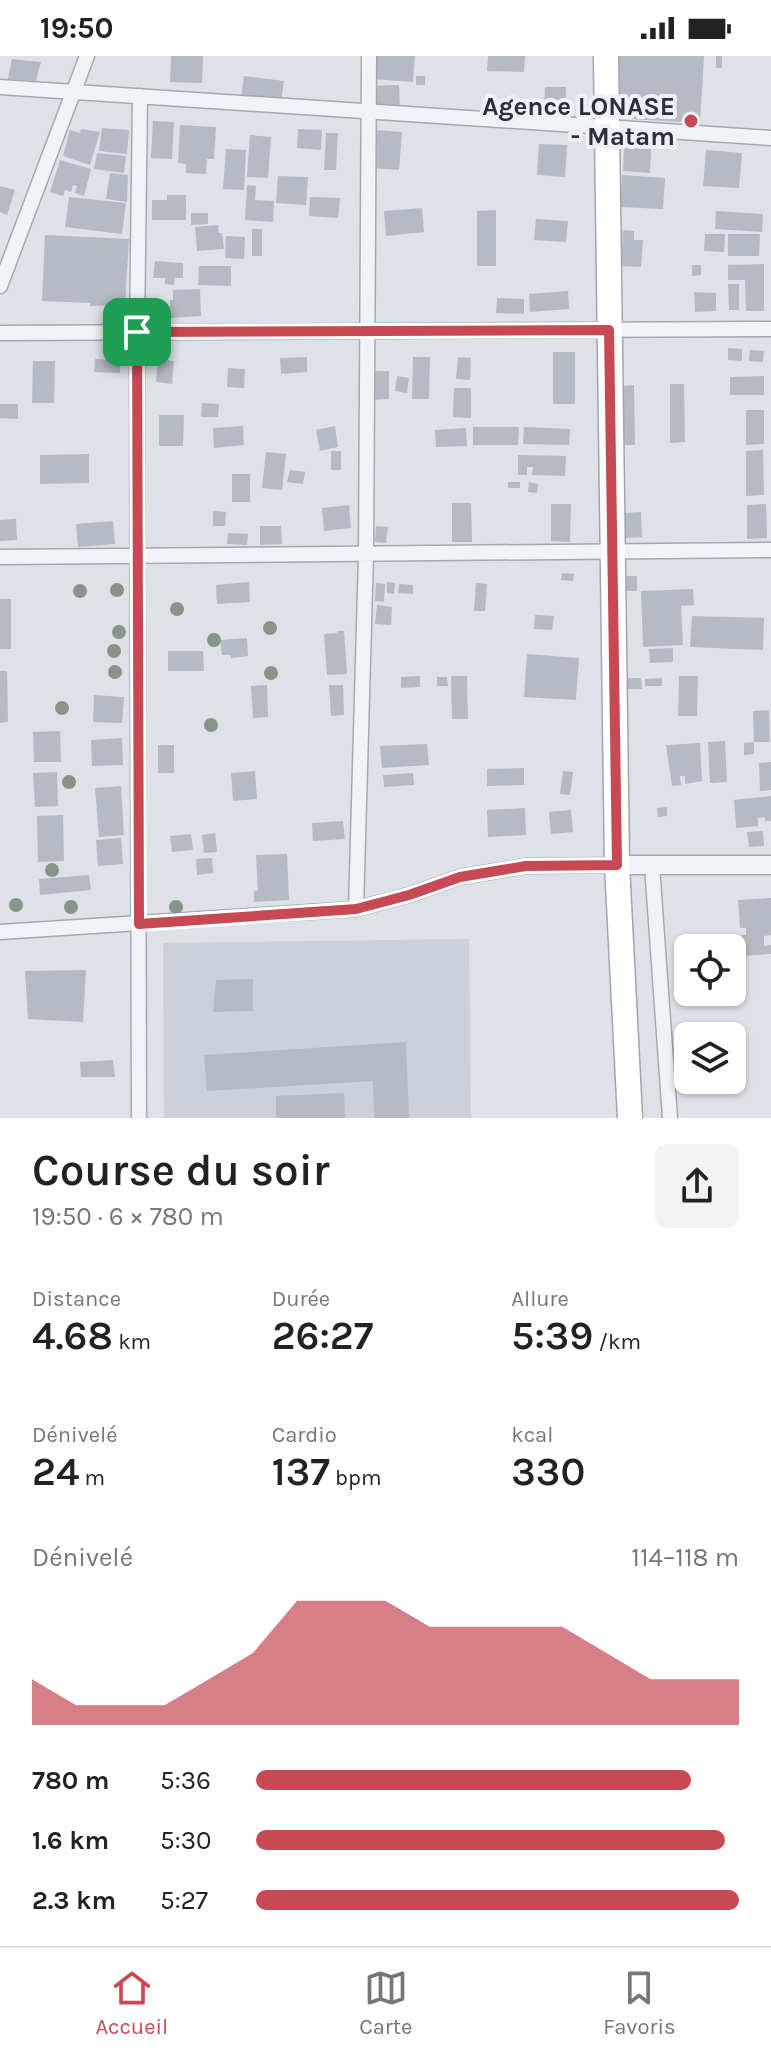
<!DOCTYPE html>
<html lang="fr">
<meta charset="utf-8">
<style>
:root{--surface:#fff;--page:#f2f2f2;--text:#222;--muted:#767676;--line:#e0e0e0;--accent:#c74954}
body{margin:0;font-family:Karla,sans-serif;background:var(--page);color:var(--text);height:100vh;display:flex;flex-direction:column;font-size:30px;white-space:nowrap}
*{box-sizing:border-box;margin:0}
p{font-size:26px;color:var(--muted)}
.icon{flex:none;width:44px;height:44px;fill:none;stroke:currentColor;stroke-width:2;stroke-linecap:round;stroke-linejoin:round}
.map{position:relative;height:1062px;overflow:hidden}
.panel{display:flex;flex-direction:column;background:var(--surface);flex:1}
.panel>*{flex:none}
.buttons{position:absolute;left:674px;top:878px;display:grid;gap:16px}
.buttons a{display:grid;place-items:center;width:72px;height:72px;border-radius:12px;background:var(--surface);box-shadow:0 2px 6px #0004;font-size:40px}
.pin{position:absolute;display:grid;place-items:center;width:68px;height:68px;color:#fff;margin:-34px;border-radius:16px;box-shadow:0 4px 12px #0006}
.round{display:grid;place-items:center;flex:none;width:84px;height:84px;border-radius:12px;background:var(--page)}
.overview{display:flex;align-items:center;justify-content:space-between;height:136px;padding:0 32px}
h1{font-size:44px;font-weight:600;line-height:60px}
.figures{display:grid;grid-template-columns:repeat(3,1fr);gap:12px;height:136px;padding:8px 32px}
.figures div{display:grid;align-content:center}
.figures b{font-size:40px;font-weight:600}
.figures small{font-size:22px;font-weight:400}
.figures p{font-size:22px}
.chart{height:224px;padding:16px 32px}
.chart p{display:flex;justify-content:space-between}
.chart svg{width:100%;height:144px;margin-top:8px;fill:var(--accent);opacity:.7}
ul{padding:0 32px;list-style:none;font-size:26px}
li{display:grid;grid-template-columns:128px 96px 1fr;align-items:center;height:60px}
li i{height:20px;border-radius:10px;background:var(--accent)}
.status{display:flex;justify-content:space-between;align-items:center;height:56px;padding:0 40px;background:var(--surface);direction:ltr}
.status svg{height:22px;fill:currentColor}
.menu{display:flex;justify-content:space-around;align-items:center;height:112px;border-top:2px solid var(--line);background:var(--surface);font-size:22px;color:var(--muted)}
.menu a{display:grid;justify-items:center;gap:4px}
.menu .selected{color:var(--accent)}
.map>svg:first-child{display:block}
.built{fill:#ccd0d9}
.building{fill:#b6bac3}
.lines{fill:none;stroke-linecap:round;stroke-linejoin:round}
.minor-casing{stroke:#a4a8b1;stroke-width:17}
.tertiary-casing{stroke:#a4a8b1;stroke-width:21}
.primary-casing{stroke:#9ea5b2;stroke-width:27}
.minor{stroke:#f1f2f6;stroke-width:14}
.tertiary{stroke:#f1f2f6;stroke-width:18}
.primary{stroke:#fff;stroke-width:24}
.tree{fill:#849686}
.route-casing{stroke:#fff;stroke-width:16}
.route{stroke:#c74954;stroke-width:10}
.poi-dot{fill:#c74954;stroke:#eef0f5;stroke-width:3}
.labels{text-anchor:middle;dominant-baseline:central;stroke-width:8;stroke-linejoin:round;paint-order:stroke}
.poi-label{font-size:26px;font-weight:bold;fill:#282f3d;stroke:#eef0f5;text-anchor:end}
</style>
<div class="status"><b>19:50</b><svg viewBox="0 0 49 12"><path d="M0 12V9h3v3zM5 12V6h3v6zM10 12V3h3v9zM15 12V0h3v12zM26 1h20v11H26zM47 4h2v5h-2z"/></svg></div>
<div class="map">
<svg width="771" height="1062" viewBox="0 0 771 1062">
<rect width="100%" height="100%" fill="#dee1e7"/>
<path class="built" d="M469,883l2,179h-307l-1,-175z"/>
<path class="building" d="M171,0h32l-1,27 -32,-1z
M373,0h42l-2,26 -42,-3z
M488,0h37l-1,16 -37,-1z
M618,0h86l-4,67 -86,-5z
M716,0h6v12h-6z
M12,3l29,3 -5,19 -28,-2z
M244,20l40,5 -3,21 -40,-5z
M416,20h9v9h-9z
M399,29l1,23 -30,1v-23z
M545,31h21l-1,30 -21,-1z
M517,43h24v17l-25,-1z
M153,65l21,1 -2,37 -21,-1z
M180,69l36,2 -2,32h-7l-1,15 -20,-1v-9l-8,-1z
M102,72l27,2 -2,24 -28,-3z
M81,73l19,3 -10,33 -27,-9 7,-26 10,3z
M298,73l24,1 -1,20 -24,-2z
M625,73l27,2 -2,42 -27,-2z
M376,74l26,2 -3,38 -27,-2z
M326,77h12l-2,37h-12z
M250,79l21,2 -3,41 -21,-1z
M539,88l28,1 -2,32 -28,-2z
M226,93l20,1 -2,40 -21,-1z
M706,94l36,3 -3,35 -36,-2z
M97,97l29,3 -2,17 -30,-4z
M60,104l31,9 -7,27 -9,-3 2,-7 -4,-1 -2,7 -6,-2 -2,6 -13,-4z
M110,117l18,2 -1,27 -21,-3z
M622,119l43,3 -2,31 -43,-2z
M278,120l30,1 -2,28 -30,-2z
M247,129l9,1 -1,14 19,1 -1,21 -28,-2z
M0,130l15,4 -8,25 -7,-3z
M167,139h19v25h-34v-20h15z
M69,141l57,6 -4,31 -57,-7z
M310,141l30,1 -2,20 -29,-2z
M422,152l2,24 -38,4 -2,-25z
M496,154v56h-19v-55z
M716,155l47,3 -1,18 -47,-3z
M191,157h17v11l-17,1z
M536,163l32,2 -2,21 -32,-2z
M218,169l1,8h3l2,16 -27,2 -2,-24z
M252,173h10v27h-10z
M623,174l11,1v9h9l-2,27 -20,-1z
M705,178h20l-1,18 -20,-1z
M728,178h32l-1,22h-31z
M45,179l84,4 -4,66 -35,1v-3l-48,-2z
M226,180l19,1 -1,22 -19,-1z
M155,205l28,2v15h-8l-1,7 -9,-1v-6h-12z
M764,208v47h-18l-1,-31h-17v-15z
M692,209h9v10l-9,1z
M199,210h32v20l-33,-1z
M728,228h11v26h-10z
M200,233l1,27 -31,2v-18h3v-10z
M568,235l1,18 -39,3 -1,-18z
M694,236l22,1v18l-21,1z
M497,242l27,1v15l-28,-1z
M728,292l14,1v12l-14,-1z
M750,294l14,1 -1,11 -14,-1z
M553,296h22v52h-22z
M307,301v15l-26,2 -1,-16z
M413,301h17l-1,42h-17z
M458,301l13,1 -1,22 -14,-1z
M95,303l25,1v13l-26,-1z
M158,303l16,2 -2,23 -16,-2z
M33,305h22l-1,42h-22z
M228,312l17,1 -1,19 -17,-1z
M374,315h15v28l-15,1z
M397,320l12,2 -2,15 -12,-2z
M764,320v19h-34v-18z
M670,328h14l1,58 -15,1z
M634,329l1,60h-14l-1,-59z
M454,332h17v30l-18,-1z
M202,347l17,1 -1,13h-17z
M0,348h18v15l-18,-1z
M746,354h18v34l-18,1z
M159,359h25l-1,31h-24z
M243,370l1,19 -30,3 -1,-20z
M335,370l3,21 -18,4 -4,-21z
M473,371h46l-1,18h-45z
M524,371l46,2 -1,16 -46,-1z
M466,372l1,18 -31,1 -1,-17z
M763,394l1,45 -18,1v-45z
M331,395h10v19h-10z
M266,396l20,2 -4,36 -20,-2z
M89,398v29l-49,1v-29z
M518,399l48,1 -1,20 -33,-1 1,-8h-6v8h-9z
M290,414l15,2 -2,12 -16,-2z
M232,418h18v28h-18z
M508,426h12v6h-12z
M529,426l9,2 -1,9 -9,-1z
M452,447h19l1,39h-20z
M551,448h20l-1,38 -19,-1z
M766,448l1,34 -20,1v-34z
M349,449l2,23 -27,3 -2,-23z
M213,455l13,1 -1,14h-12z
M641,456l1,25 -19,1v-25z
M16,463l1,21 -17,1v-21z
M113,465l2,23 -37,3 -2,-23z
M260,470h21l1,18 -22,1z
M376,470l12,1 -2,16 -11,-1z
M228,477l20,1 -1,11 -20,-1z
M562,517l12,1 -1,7 -12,-1z
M625,520h12v15h-12z
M249,526l1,20 -33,2 -1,-19z
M387,526l8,1 -1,11 -7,-1z
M376,527l9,1 -1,18 -9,-1z
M476,527l11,1 -2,27h-11z
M399,528l14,1v9l-15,-1z
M693,533l1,16 -13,1 2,39 -40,2 -2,-56z
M0,543h11v50h-11z
M377,549l15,2 -1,18 -16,-1z
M535,559l19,1 -2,14 -18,-1z
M692,560l72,2 -1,32 -73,-3z
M337,575h7l3,43 -20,1 -3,-41 13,-1z
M247,582l1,18 -17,2v-3h-9l-2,-15z
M673,592v14l-23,1 -1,-14z
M168,595h35l1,20h-36z
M527,598l52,4 -3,42 -52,-3z
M0,615h7l1,51 -8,1z
M420,620v11l-19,1v-11z
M451,620h16l1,43h-16z
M679,620h19l-1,40h-19z
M437,621h10l1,9h-11z
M626,622h15l1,11h-16z
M662,622v8h-17v-7z
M267,629l1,32 -15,1 -2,-32z
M329,629h14l1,30 -13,1z
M94,639l30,2 -2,26 -29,-1z
M769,654l1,32h-16v12l-10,1v-12l10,-1 -1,-31z
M60,675l1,31h-27l-1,-30z
M122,682l1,27 -31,1 -1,-26z
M725,685l2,41 -17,1 -2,-41z
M700,687l2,38 -17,3v-8h-5l1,9 -9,1 -6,-41z
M427,688l2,21 -47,3 -2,-22z
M158,689h16v28h-16z
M771,706v28l-11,1 -1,-28z
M524,712v17l-37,1v-17z
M255,715l2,28 -24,2 -2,-28z
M563,715l10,1 -3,23 -10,-1z
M57,716l1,34 -23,1 -2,-34z
M413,717l1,12 -30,2 -1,-12z
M121,730l3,49 -25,2 -4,-49z
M771,740v25h-6v-4l-7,1v8l-22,2 -2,-28z
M667,751v9l-9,1 -1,-9z
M525,752l1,27 -38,2 -1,-27z
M571,754l2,22 -22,2 -2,-22z
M63,759l1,46 -26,1 -1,-46z
M343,765l2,18 -32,2 -1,-18z
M763,775l1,15 -15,1 -2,-15z
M215,777l2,19 -13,1 -2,-18z
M191,778l2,16 -21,2 -2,-16z
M121,782l2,26 -25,2 -2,-26z
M287,798l2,46 -35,2v-11l4,-1 -2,-35z
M212,802l1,15 -16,2 -1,-16z
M89,819l2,15 -51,5 -1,-16z
M771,842v37l-7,1v10l7,-1v9l-30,2v-21h5v-7h-6l-2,-28z
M86,914l-3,52 -55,-3 -3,-48z
M253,923v32l-40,1 3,-32z
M406,986l3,76h-35l-1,-37 -166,10 -3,-36z
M113,1004l2,17h-34l-1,-15z
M344,1037l1,25h-69v-22z"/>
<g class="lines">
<defs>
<path id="minor" d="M0,31l771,51
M0,230l87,-230
M0,277l771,-4
M0,501l771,-7
M652,810l18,252
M356,853l10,-355 3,-498
M0,876l356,-23 53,-14 51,-18 66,-11 91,-1
M139,1062l-2,-786 3,-236"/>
<path id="tertiary" d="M617,809h154"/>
<path id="primary" d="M606,0l11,809 13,253"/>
</defs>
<use href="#minor" class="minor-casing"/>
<use href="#tertiary" class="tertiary-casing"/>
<use href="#primary" class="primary-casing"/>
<use href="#minor" class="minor"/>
<use href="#tertiary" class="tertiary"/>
<use href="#primary" class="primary"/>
</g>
<g class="tree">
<circle cx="117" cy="534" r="7"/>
<circle cx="80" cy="535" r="7"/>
<circle cx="177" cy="553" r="7"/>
<circle cx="270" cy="572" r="7"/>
<circle cx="119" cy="576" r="7"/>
<circle cx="214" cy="584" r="7"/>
<circle cx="114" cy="595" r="7"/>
<circle cx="115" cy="616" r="7"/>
<circle cx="271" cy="617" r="7"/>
<circle cx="62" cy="652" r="7"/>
<circle cx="211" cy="669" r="7"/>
<circle cx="69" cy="726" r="7"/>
<circle cx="52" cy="814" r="7"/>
<circle cx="16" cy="849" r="7"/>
<circle cx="71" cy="851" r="7"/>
<circle cx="176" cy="851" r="7"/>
</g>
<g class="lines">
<defs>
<path id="route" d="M609,274l8,535 -91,1 -66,11 -51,18 -53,14 -217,15 -2,-592z"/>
</defs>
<use href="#route" class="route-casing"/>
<use href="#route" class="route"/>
</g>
<circle class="poi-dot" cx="691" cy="65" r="8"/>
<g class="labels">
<g class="poi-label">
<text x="675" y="50">Agence LONASE<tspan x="675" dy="30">- Matam</tspan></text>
</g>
</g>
</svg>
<div class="buttons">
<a><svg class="icon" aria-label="locate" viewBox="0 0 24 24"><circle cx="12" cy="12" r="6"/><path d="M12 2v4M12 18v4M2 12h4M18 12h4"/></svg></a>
<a><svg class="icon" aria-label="layers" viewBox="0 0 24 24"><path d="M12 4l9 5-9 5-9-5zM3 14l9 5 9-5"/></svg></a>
</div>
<div class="pin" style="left:137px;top:276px;background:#1e9e55"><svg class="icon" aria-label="arrive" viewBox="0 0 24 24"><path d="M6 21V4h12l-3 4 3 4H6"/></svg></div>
</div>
<section class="panel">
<div class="overview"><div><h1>Course du soir</h1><p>19:50 · 6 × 780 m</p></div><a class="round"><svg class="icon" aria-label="share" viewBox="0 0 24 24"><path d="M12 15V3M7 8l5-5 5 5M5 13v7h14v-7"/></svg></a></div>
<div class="figures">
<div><p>Distance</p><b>4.68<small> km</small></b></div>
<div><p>Durée</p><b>26:27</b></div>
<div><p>Allure</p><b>5:39<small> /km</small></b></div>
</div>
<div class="figures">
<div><p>Dénivelé</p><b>24<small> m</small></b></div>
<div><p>Cardio</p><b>137<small> bpm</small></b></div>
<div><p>kcal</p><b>330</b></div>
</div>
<div class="chart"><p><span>Dénivelé</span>114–118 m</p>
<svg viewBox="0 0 160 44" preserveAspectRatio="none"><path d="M0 44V30L10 38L20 38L30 38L40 30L50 22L60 6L70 6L80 6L90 14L100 14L110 14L120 14L130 22L140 30L150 30L160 30V44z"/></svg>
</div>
<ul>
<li><b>780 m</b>5:36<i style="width:90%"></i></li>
<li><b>1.6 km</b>5:30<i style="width:97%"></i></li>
<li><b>2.3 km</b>5:27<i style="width:100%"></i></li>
</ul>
</section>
<nav class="menu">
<a class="selected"><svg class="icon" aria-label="home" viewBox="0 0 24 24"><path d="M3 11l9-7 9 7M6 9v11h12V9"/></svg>Accueil</a>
<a><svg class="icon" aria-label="map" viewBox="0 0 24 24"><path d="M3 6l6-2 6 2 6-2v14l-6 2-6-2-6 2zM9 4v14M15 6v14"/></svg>Carte</a>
<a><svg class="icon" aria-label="saved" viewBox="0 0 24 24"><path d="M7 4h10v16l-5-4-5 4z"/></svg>Favoris</a>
</nav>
